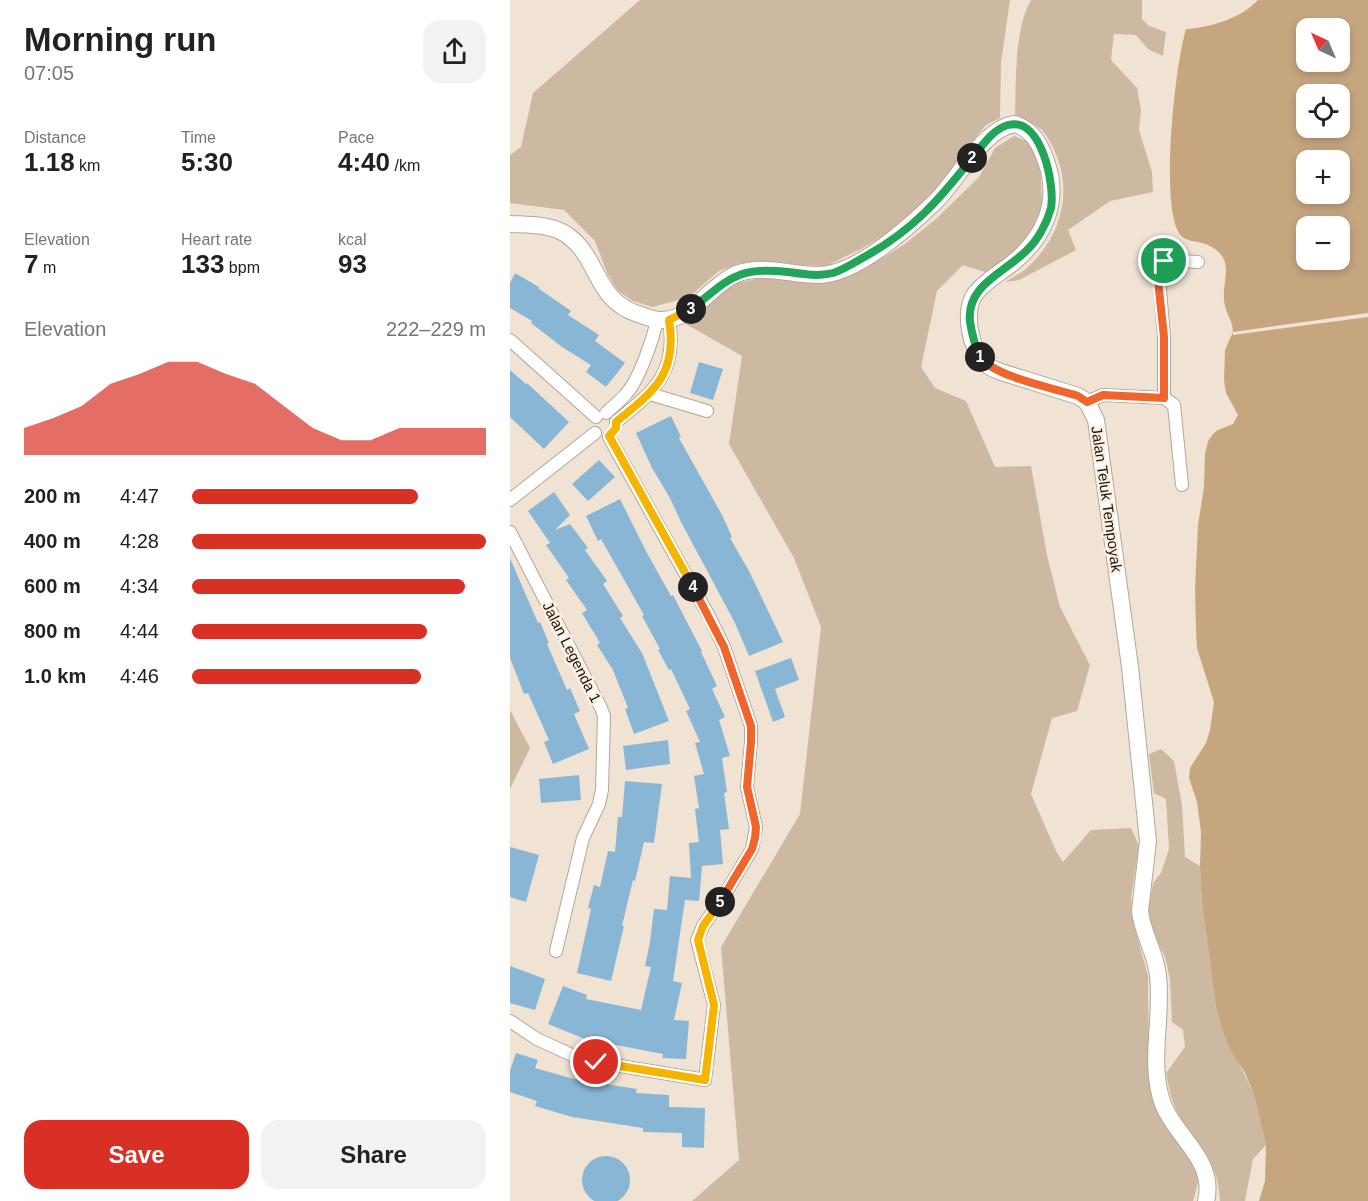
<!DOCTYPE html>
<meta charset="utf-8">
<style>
:root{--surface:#fff;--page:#f2f2f2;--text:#222;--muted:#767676;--accent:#d93025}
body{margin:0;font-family:Arial,sans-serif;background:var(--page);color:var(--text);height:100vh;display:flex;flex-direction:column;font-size:22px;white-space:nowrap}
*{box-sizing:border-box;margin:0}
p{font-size:20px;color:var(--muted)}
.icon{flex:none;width:33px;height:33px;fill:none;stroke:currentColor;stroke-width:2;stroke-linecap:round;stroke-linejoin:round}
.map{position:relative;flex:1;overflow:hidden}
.panel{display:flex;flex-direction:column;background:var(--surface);width:510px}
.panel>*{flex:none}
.needle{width:39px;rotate:316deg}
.controls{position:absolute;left:786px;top:18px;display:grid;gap:12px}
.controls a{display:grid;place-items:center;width:54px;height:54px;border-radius:12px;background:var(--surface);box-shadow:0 3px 9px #0003;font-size:30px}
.pin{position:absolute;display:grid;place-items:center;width:51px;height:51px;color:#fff;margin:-26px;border:3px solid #fff;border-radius:50%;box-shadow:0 2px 6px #0007}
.km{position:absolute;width:30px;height:30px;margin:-15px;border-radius:50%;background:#222;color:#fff;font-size:16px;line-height:30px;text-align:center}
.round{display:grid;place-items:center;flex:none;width:63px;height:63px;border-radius:18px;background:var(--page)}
.head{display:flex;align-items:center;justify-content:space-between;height:102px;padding:0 24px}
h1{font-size:33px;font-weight:700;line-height:45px}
.figures{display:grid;grid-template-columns:repeat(3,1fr);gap:9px;height:102px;padding:6px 24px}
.figures div{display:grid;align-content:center}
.figures b{font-size:26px;font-weight:700}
.figures small{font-size:16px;font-weight:400}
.figures p{font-size:16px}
.chart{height:168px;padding:12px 24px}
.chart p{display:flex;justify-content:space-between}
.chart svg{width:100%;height:108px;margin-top:6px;fill:var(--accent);opacity:.7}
.cta{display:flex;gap:12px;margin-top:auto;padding:12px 24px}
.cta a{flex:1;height:69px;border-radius:18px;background:var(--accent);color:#fff;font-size:24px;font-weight:700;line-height:69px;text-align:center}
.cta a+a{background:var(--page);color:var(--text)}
ul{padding:0 24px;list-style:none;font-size:20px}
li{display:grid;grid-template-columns:96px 72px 1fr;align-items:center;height:45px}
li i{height:15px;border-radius:8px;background:var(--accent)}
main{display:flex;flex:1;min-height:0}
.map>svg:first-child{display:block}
.green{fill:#cdb9a1}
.water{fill:#c6a67f;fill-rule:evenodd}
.pier{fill:#f0e3d4}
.building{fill:#8ab6d6}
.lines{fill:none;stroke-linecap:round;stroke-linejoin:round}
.street-casing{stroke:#b3a799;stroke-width:14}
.secondary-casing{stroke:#b3a799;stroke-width:18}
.street{stroke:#fff;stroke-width:12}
.secondary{stroke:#fff;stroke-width:16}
.split-1-casing{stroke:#fff;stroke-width:12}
.split-2-casing{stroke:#fff;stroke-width:12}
.split-3-casing{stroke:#fff;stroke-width:12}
.split-4-casing{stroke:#fff;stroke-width:12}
.split-5-casing{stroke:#fff;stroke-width:12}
.split-6-casing{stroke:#fff;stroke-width:12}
.split-1{stroke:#f0652b;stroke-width:8}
.split-2{stroke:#22a559;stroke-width:8}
.split-3{stroke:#22a559;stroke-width:8}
.split-4{stroke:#f5b400;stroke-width:8}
.split-5{stroke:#f0652b;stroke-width:8}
.split-6{stroke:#f5b400;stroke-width:8}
.labels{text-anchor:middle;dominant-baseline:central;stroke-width:5;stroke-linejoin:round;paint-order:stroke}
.street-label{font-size:15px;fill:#191510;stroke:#fdf0e1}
</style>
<main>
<section class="panel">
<div class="head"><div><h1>Morning run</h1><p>07:05</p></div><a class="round"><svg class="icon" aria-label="share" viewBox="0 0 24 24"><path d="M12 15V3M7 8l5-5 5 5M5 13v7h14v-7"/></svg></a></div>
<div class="figures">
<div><p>Distance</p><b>1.18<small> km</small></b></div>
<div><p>Time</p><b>5:30</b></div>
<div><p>Pace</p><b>4:40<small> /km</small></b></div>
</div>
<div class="figures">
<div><p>Elevation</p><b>7<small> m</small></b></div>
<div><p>Heart rate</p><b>133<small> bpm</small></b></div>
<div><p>kcal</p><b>93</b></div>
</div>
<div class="chart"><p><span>Elevation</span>222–229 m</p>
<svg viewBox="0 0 160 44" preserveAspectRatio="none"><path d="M0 44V33L10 29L20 24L30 15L40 11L50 6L60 6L70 11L80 15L90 24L100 33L110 38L120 38L130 33L140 33L150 33L160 33V44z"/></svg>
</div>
<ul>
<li><b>200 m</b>4:47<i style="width:77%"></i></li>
<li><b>400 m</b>4:28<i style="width:100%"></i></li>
<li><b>600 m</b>4:34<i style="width:93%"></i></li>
<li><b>800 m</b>4:44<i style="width:80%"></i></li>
<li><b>1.0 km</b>4:46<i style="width:78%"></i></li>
</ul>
<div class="cta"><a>Save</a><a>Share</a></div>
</section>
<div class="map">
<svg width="858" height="1201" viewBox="0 0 858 1201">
<rect width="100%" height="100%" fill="#f0e3d4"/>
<path class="green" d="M130,0h370l-9,62 -1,56 -14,7 -52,65 -37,38 -36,21 -35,17 -85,-3 -22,8 -30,26 -36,10 -20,-6 -16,-11 -10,-17 -12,-32 -31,-31 -54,-7v-48l11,-8 12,-54z
M521,0h111v19l7,7 17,6 -3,24 -15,-7 -12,-14 -22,-1 -3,26 26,28 4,22 -2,20 13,42 1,20 -43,9 -42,29 8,20 -57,30 -14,2c8,-5 17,-9 23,-15 33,-31 45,-74 27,-115 -10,-23 -16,-28 -40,-34 1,-33 -1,-89 16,-118z
M504,136l15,6 11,14 2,47 -2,16 -20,30 -32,24 -25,-8 -26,26 -16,76 14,21 31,13 29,66 36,-1 16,89 13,52 30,58 -13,46 -25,7 -21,76 25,57 7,11 28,-32 40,-2 8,18 -8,52 3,27 14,51 1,103 50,98 -5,21 -1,3h-501l47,-41 -18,-213 79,-133 21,-187 -27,-69 -65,-114 13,-88 -58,-33 46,-39 43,-8 66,2 25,-9 41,-25 31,-25 43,-42 16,-29z
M0,710l20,38 -20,41z
M651,749l13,12 8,44 3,52 15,9 2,37 14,104 6,22 31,63 13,53 -13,14 -8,42h-25c-2,-43 -21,-50 -40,-83 -8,-15 -11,-29 -14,-45l19,-26 -2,-17 -11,-8 -2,-43 -5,-22 -15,-31 -1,-18 4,-25 8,-10 8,-24 -3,-50 -12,-6 -5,-39z"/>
<path class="water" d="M748,0h110v1201h-109l6,-20 1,-36 -13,-53 -8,-19 -14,-22 -9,-22 -6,-22 -14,-104 -2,-37 1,-34 -4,-30 -8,-24 1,-10 16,-25 4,-13 4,-28 -17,-54 -1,-17 -1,-43 3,-63 6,-38 1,-33 3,-13 5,-7 5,-4 15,-6 5,-9 -12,-22 -2,-13 1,-30 8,-18c0,-10 -6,-17 -8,-26 -6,-24 14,-46 -17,-61 -10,-5 -23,-2 -29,-12 -19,-31 -4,-168 7,-204 23,-1 56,-11 72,-29zM796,28h34v34h-34zM796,94h34v34h-34zM796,160h34v34h-34zM796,226h34v34h-34z"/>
<path class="pier" d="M858,313v4l-135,18v-3z"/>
<path class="building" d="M5,273l24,14 -1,1 33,23 -3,4 31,20 -4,6 30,22 -19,24 -20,-15 5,-7 -29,-18 -31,-24 1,-2 -22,-13v-25z
M189,362l24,7 -10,31 -23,-7z
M0,370l16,14 1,-1 42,39 -25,27 -34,-32z
M161,416l10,21 -2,1 43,77 10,22 -2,1 19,33 34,71 -34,14 -14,-33 -54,-101 -11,-24 -18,-30 -16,-35z
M89,460l16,17 -27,24 -16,-17z
M44,492l16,23 -15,15 15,-6 18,24 -3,2 22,31 -4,3 20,32 -3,2 22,35 27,68 -35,13 -9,-25 3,-1 -15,-38 -16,-25 3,-2 -18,-30 5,-3 -21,-30 3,-2 -23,-33 4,-2 -22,-32z
M110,499l27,54 24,43 2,-1 29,56 -1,1 16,34 -5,3 13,28 -6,3 11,36 -8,2 5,34 -3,1 5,36 -9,1 3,34 -21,2 -3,35 -14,-1 -12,81 9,2 -8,37 15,1 -3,38 -24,-1 1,-4 -78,-15 -37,-15 15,-38 24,9 -1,4 55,11 10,-43 -6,-1 5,-24 4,-33 13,1 3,-34 21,2 -2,-35 10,-1 -4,-33 4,-1 -5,-32 10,-2 -9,-31 5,-1 -14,-31 4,-2 -19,-40 -2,1 -11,-20 2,-1 -18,-33 2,-1 -43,-76 -3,2 -12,-25z
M0,558l28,65 2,-1 9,21 -2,1 20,46 3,-2 10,23 -6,3 15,35 -36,15 -9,-22 5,-2 -21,-47 -4,1 -14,-36z
M281,658l8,22 -24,9 10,28 -12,5 -18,-51z
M158,740l2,24 -44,6 -3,-24z
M69,775l2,25 -40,3 -2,-24z
M115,781l37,3 -8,59 -10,-1 -9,39 -2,-1 -11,46h2l-13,55 -34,-8 14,-64 -3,-1 6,-23 6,2 8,-36 7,1 3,-35h4z
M0,847l29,8 -13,47 -16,-5z
M0,966l35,13 -10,31 -25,-7z
M6,1053l22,7 -3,8 39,11 63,10 -1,4 33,2v12l36,1 -1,40 -22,-1v-14l-39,-1v-4l-71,-11 -37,-11 2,-5 -27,-9v-21z
M72 1180a24 24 0 1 1 48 0a24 24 0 1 1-48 0Z"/>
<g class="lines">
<defs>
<path id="street" d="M0,340l86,77
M140,394l57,17
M654,398v-61l-6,-72 6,-5 34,2
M577,402l16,-7 61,3 10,7 8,80
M96,413c6,-6 14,-12 20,-19 13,-14 27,-55 31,-74
M106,422c38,-31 62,-49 53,-102
M0,500l85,-67
M0,532l91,176 3,8 -2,74 -3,14 -16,34 -27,113
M0,1021l27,18 39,18 20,5 109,18 9,-75 -17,-65 6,-14 21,-30 28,-47 4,-22 -9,-40 4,-45v-16l-27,-79 -14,-29 -101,-181"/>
<path id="secondary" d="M0,224c18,1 42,0 57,11 33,23 27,65 71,79 7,2 15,6 22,6 32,1 49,-34 76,-46 27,-10 55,1 82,1 38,0 91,-48 117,-73 23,-22 48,-74 80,-78 18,6 25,20 31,37 15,41 -2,78 -36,104 -12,9 -26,17 -35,29 -12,18 -5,54 10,69 4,4 10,7 16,9l77,24 9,6 9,18 34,247 18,174 -8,70c2,22 16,42 18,65 5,43 -10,87 5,128 13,34 53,56 43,97"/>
</defs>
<use href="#street" class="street-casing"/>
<use href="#secondary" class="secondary-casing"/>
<use href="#street" class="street"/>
<use href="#secondary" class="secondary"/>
</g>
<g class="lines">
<defs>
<path id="split-1" d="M470,357c15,20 73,31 98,39l9,6 16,-7 61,3v-61l-7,-66 1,-6 6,-4"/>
<path id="split-2" d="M462,158c10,-12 21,-29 36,-33 34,-9 47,61 43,83 -4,15 -13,32 -25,43 -22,22 -60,34 -56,71 2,12 5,24 10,35"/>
<path id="split-3" d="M181,309c38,-29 44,-43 97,-37 14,2 30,5 45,1 12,-4 22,-11 33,-17 47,-26 73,-56 106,-98"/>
<path id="split-4" d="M181,309l-22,11c9,54 -15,71 -53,102v6l-7,8 84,151"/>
<path id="split-5" d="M183,587l31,60 27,79v16l-4,45 9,40 -1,11 -3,11 -32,53"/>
<path id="split-6" d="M86,1062l109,18 9,-75 -16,-65 5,-14 17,-24"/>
</defs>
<use href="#split-1" class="split-1-casing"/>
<use href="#split-2" class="split-2-casing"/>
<use href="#split-3" class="split-3-casing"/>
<use href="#split-4" class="split-4-casing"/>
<use href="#split-5" class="split-5-casing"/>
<use href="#split-6" class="split-6-casing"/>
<use href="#split-1" class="split-1"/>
<use href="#split-2" class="split-2"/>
<use href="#split-3" class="split-3"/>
<use href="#split-4" class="split-4"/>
<use href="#split-5" class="split-5"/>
<use href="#split-6" class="split-6"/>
</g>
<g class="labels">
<g class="street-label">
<text transform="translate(597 499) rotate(82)">Jalan Teluk Tempoyak</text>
<text transform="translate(62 652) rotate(63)">Jalan Legenda 1</text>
</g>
</g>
</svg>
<div class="controls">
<a><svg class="needle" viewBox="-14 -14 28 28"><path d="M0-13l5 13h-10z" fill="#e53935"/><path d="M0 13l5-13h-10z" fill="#767676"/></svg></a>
<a><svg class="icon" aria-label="locate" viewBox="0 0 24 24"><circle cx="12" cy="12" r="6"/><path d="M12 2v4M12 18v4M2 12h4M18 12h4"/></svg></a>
<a>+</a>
<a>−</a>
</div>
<div class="pin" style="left:654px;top:261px;background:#1e9e55"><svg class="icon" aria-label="arrive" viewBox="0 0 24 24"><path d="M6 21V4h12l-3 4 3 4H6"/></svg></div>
<div class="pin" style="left:86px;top:1062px;background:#d93025"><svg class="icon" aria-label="check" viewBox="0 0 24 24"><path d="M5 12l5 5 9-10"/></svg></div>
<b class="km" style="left:470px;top:357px">1</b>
<b class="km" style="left:462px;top:158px">2</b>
<b class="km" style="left:181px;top:309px">3</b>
<b class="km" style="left:183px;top:587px">4</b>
<b class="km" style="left:210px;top:902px">5</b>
</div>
</main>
